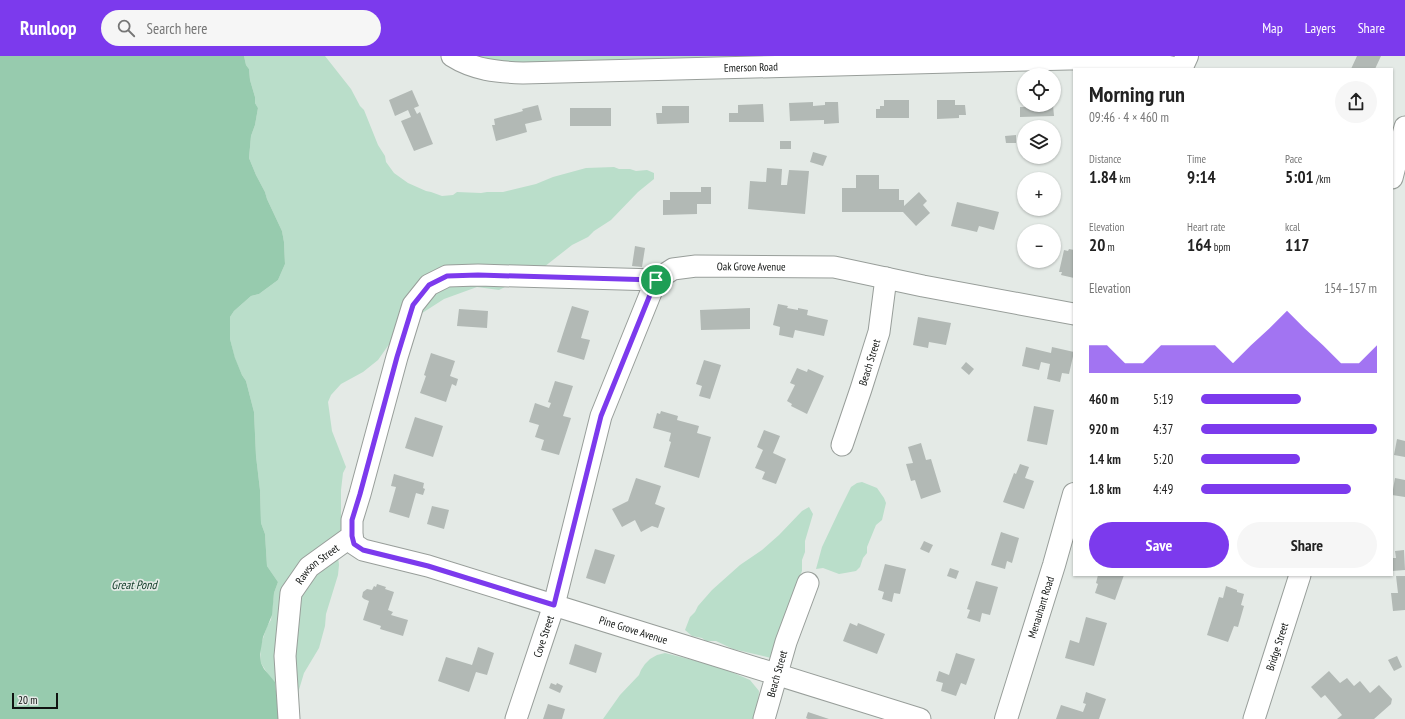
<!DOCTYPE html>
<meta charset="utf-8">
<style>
:root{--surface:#fff;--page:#f6f6f6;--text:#222;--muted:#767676;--accent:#7c3aed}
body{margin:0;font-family:"PT Sans Narrow",sans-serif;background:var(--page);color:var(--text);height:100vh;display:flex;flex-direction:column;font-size:15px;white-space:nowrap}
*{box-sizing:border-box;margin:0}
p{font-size:13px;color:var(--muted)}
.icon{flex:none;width:22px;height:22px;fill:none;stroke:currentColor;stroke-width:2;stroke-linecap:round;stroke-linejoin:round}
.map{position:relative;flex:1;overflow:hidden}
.side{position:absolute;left:1073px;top:12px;width:320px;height:508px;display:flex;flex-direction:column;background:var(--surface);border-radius:0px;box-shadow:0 1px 3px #0004}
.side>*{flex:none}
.tools{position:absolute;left:1017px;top:12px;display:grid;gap:8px}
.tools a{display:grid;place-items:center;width:44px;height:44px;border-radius:50%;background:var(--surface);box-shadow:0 1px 3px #0004;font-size:20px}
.scale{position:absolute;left:12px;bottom:10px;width:46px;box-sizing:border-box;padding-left:4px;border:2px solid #101311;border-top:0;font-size:11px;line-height:14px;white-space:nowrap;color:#101311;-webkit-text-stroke:3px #e4eae6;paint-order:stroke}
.pin{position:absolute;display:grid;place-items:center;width:34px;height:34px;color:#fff;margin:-17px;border:2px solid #fff;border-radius:50%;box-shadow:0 1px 4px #0007}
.round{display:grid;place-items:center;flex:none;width:42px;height:42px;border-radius:21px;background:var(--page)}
.head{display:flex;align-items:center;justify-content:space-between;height:68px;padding:0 16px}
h1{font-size:22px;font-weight:700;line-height:30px}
.figures{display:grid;grid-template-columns:repeat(3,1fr);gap:6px;height:68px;padding:4px 16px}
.figures div{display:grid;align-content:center}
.figures b{font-size:17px;font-weight:700}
.figures small{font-size:11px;font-weight:400}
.figures p{font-size:11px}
.chart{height:112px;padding:8px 16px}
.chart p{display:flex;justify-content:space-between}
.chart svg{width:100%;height:72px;margin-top:4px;fill:var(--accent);opacity:.7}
.button{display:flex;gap:8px;margin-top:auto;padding:8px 16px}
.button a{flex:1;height:46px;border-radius:24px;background:var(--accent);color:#fff;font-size:16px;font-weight:700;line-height:46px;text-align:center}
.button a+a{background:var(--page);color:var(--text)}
ul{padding:0 16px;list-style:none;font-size:13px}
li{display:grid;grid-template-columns:64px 48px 1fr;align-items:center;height:30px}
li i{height:10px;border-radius:5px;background:var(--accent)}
header{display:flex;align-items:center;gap:24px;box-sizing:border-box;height:56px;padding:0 20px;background:var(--accent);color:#fff}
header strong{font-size:19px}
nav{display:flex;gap:22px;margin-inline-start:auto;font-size:14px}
.search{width:280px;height:36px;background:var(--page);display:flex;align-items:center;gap:10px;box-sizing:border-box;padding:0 14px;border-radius:22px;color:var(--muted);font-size:15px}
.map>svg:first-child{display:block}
.green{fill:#badeca}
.water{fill:#97cbae}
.building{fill:#b2b9b5}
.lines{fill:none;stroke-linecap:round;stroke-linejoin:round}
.minor-casing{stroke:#989e9a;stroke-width:23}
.major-casing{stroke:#989e9a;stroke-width:24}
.minor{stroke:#fff;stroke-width:21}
.major{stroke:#fff;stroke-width:22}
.route-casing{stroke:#fff;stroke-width:8}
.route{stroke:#7c3aed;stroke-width:5}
.labels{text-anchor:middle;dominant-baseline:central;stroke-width:3.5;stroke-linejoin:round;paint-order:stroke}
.street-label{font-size:11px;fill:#101311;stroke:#e4eae6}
.water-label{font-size:12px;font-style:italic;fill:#113b28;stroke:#e4eae6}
</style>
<header>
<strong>Runloop</strong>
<div class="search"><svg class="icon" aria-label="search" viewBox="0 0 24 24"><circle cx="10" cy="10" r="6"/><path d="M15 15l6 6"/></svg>Search here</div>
<nav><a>Map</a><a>Layers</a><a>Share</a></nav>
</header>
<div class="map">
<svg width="1405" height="663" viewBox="0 0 1405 663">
<rect width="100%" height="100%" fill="#e4eae6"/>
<path class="green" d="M244,0h81l26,33 9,17 4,4 14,35 7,11 1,6 8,11 14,10 18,8 5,1 11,4 11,-1 4,-3 24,1 6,-1h16l33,-8 17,-7 33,-9 28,-1 5,2h11l6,2 11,-1 7,3v6l-16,13 -27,28 -17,11 -6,6 -16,8 -28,22 -34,15 -5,5 -6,3 -22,-3 -33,12 -28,18 -23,19 -3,7 -12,17 -15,12 -22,12 -10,11 -3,7 4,29 14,36 -3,6 -2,17v55l-3,11 1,9 -1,10 -12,39 -1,12 -6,22 -15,25 -6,20 -11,-7 -12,-4 -6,-6 -8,-13 -1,-15 7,-22 4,-6 3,-27 4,-11 -11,-16 -2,-32 -4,-11 -1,-33 -4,-34 -2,-44 -8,-31 -4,-6 -7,-16 -5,-20v-22l4,-6 17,-15 8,-2 19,-14 7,-16 -1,-22 -2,-11 -15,-32 -2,-7 -9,-17 -7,-17 2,-22 4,-11 3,-17 -3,-5v-6l-5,-17 -1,-11 -3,-4z
M468,0h487l-433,9z
M862,426l15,6 7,10 2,5 -4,17 -6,5 -9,22v6l-4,5 -3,9 -4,4 -11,2 -6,1 -16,-6 -7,1 6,-22 17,-36 12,-24 6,-4z
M809,451l4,7 -8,27v11l-3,8v11l-8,19 -23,68 -38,-9 -17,-8h-10l-4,-3 -10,-2 -7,-6 5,-13 5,-5 3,-6 14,-16 28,-25 22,-15 17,-15 23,-24z
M665,597l55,14 30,13 9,11 -1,14 -5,14h-150l17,-24 19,-20 2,-5 4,-6 5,-5 7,-4z"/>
<path class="water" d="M0,0h244l2,9 3,4 1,11 5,17v6l3,5 -3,17 -4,11 -2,22 7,17 9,17 2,7 15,32 2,11 1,22 -7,16 -19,14 -8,2 -17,15 -4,6v22l5,19 7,17 4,6 8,31 2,44 4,34 1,33 4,11 2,32 11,16 -4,11 -2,22 -9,22 -3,17 1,9 3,6 11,13 4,37h-279z"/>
<path class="building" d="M1357,0h24l-6,13h-24z
M412,34l7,16 -5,2 3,6 3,-2 13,32 -19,7 -13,-30 10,-4 -3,-7 -13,6 -6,-16z
M884,44h25v18h-33v-9h4v-3h4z
M937,44h18v5h10l1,10h-7v3l-22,1z
M813,46v4l12,-1v-3h13l1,21 -15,1v-4l-34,1 -1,-18z
M763,48l1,18h-35v-9h9v-8z
M538,49l4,15 -17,4 2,8 -31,9 -4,-16h3l-1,-6 29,-8 -1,-2z
M1028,49h25l1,11 -34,1v-10h8z
M662,50h27v17l-32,1 -1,-11h6z
M570,52h41v18h-41z
M1016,79v8h-10l-1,-7z
M780,85h11v8h-11z
M813,96l14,4 -4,10 -13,-4z
M767,112l15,1 -1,16h6l2,-15 20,1 -4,43 -57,-5 2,-28 16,1z
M856,119h23v14h20v11h5v6l15,-14 8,9 -4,4 7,8 -14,13 -13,-14h-61v-24h14z
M701,131h10v17h-14v10l-34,1v-15h7v-8h31z
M957,146l42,10 -5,18 -15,-4 -2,6 -26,-6z
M635,190l10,2 -3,19 -10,-1z
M1069,193l5,1v28l-13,-3 1,-3h-3l5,-22 4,1z
M778,248l10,2 -1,2 11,2v-2l10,2 -1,5 21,5 -4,16 -29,-6 -2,8 -14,-3 1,-8 -7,-2z
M572,250l17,5 -8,27 9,2 -6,20 -27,-8z
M750,252v21l-49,1 -1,-20z
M459,253l29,2 -1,17 -30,-2z
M918,261l33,6 -5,22 -17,-3 -1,6 -15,-3z
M1026,291l25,6 1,-6 22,5 -5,22 -7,-1 -2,9 -13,-3 3,-15 -9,-2 -2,8 -17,-4z
M431,297l24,8 -5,15 8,3 -2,7 -4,-2 -6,18 -26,-9 6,-17 -2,-1z
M704,304l17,5 -11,34 -11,-3 3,-10 -6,-2z
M966,306l8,7 -5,6 -8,-7z
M797,312l10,4 1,-3 16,7 -17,38 -16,-8 1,-2 -5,-3 8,-16 -5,-2z
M555,325l18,5 -10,30 8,2 -12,37 -18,-5 3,-10 -9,-3 4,-12 -10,-3 6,-19 14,5 2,-5 -3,-1z
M1034,350l20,4 -7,35 -20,-4z
M661,355l17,5 -1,4 22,6 -2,7 14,4 -12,41 -35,-11 7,-25 -2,-1 2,-8 -18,-5 4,-15 3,1z
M415,361l28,9 -10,31 -28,-9z
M764,374l16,6 -7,17 13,6 -10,25 -14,-5 3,-7 -10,-4 8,-18 -6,-3z
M1397,383l8,2v16l-11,-2z
M921,387l5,17 5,-1 10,33 -20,7 -6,-19 -4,1 -5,-17 7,-1 -5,-16z
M1020,408l9,3 -4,11 9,3 -10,28 -21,-7 11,-29 2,1z
M394,418l30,9 -1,5 2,1 -2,6 -7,-2 -7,25 -20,-6 7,-25 -5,-1z
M636,422l25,8 -6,18 10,4 -7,20 -6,-2 -11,6 -6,-12 -13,7 -10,-18 16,-8z
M1395,422l10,2v17l-13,-2z
M432,450l17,4 -5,19 -17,-5z
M1001,476l18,6 -7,25 -5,-2 -2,8 -14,-4z
M924,485l9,4 -4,8 -9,-4z
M595,493l20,6 -10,29 -19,-6z
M1404,494l1,20 -13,1v-13h4l-1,-7z
M885,508l21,5 -6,25 -6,-1 -2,9 -10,-3 2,-7 -6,-2z
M950,512l9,3 -3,8 -9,-3z
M1098,519h26l-9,25 -20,-7 3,-9 -2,-1z
M1396,520h9v34l-12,1 -2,-18h7z
M976,525l22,6 -8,28 -8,-2 -2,9 -13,-4 3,-8 -3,-1z
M377,528l9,3 -1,2 9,3 -6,18 5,2 -2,3 17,5 -5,16 -23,-7 1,-3 -18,-6 6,-19 -5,-2 -2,-2 1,-5 4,-3 5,1 2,-4 2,1z
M1226,530l11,4v2l7,2 -3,11 3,1 -6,21 -4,-1 -6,16 -21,-7 12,-38 4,1z
M1086,561l21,6 -13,43 -29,-8 5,-18 9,3z
M850,567l7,3 1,-3 27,11 -8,20 -34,-13z
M575,588l27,9 -6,20 -27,-9z
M478,591l16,6 -7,22 -11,-3 -7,20 -31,-11 8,-24 26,8z
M956,597l19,6 -9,26 -5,-2 -5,13 -15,-5 2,-8 -7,-2 3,-10 10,4z
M1397,600l5,11 -8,4 -6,-11z
M1329,615l11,12 7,-5 7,8 6,-5 10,12 9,-8 13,14 -1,5 -17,15h-37l5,-4 -17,-20 -4,3 -10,-11z
M551,627l5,2 1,-2 6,3 -3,7 -11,-5z
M1086,636l20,7 -7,20h-43l5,-14 22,7 3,-8 -3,-1z
M548,648l17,5 -3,10h-19z
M808,656l21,7h-21l-2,-1z"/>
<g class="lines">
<defs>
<g id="minor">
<path id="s1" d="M452,0c22,14 45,16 71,17l546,-14h47l31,3 34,7"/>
<path d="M1392,122l13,-51"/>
<path id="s2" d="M842,389l19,-56 18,-57 7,-54"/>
<path id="s3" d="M352,480l2,8 9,6 65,16 492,153"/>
<path id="s4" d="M289,663l-4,-63 6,-63 18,-26 43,-31v-16l8,-26 37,-137 16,-52 16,-20 18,-9 31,-1 178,5 17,-11 23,-3 138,1 89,19 151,28"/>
<path id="s5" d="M516,663l38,-114 47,-189 55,-136"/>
<path id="s6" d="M764,663l22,-77 22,-59"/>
<path id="s7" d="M1254,663l46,-144"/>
</g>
<g id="major">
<path d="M1181,13l6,-13"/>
<path id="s8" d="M1006,663l48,-154 20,-71"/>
</g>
</defs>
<use href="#minor" class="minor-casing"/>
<use href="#major" class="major-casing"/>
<use href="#minor" class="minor"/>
<use href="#major" class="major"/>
</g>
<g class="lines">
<defs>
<path id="route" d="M478,219l178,5 -55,136 -47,189 -126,-39 -65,-16 -9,-6 -2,-8v-16l8,-26 37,-137 16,-52 16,-20 18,-9z"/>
</defs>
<use href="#route" class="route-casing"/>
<use href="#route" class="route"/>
</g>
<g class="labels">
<g class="street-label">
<text stroke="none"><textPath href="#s1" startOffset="302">Emerson Road</textPath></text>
<text stroke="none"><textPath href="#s4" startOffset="804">Oak Grove Avenue</textPath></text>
<text stroke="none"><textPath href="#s2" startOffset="87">Beach Street</textPath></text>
<text stroke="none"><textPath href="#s4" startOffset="166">Rawson Street</textPath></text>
<text stroke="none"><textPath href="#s8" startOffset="117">Menauhant Road</textPath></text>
<text stroke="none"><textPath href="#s3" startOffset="301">Pine Grove Avenue</textPath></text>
<text stroke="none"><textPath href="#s5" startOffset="87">Cove Street</textPath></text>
<text stroke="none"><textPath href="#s7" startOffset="76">Bridge Street</textPath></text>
<text stroke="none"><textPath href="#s6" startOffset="47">Beach Street</textPath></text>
</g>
<g class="water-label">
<text x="134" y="528">Great Pond</text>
</g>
</g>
</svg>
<div class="tools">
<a><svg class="icon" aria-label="locate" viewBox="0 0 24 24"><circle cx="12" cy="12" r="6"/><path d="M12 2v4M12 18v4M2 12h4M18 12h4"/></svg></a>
<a><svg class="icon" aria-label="layers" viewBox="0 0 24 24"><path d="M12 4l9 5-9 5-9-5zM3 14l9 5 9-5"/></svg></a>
<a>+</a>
<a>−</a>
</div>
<div class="scale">20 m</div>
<div class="pin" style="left:656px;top:224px;background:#1e9e55"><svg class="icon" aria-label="arrive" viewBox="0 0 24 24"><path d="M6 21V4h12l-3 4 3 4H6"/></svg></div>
<section class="side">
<div class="head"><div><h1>Morning run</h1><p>09:46 · 4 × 460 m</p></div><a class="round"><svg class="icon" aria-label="share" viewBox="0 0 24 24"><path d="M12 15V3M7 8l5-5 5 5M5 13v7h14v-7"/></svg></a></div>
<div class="figures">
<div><p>Distance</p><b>1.84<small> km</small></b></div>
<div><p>Time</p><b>9:14</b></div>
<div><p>Pace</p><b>5:01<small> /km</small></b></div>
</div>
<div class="figures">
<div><p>Elevation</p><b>20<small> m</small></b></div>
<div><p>Heart rate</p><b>164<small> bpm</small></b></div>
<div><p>kcal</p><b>117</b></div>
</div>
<div class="chart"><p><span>Elevation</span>154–157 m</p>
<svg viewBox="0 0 160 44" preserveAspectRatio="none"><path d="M0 44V27L10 27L20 38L30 38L40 27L50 27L60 27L70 27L80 38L90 27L100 17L110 6L120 17L130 27L140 38L150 38L160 27V44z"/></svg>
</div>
<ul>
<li><b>460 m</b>5:19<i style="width:57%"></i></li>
<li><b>920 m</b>4:37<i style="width:100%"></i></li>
<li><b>1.4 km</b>5:20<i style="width:56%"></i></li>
<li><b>1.8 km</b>4:49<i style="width:85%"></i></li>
</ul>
<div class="button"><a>Save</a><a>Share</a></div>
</section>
</div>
